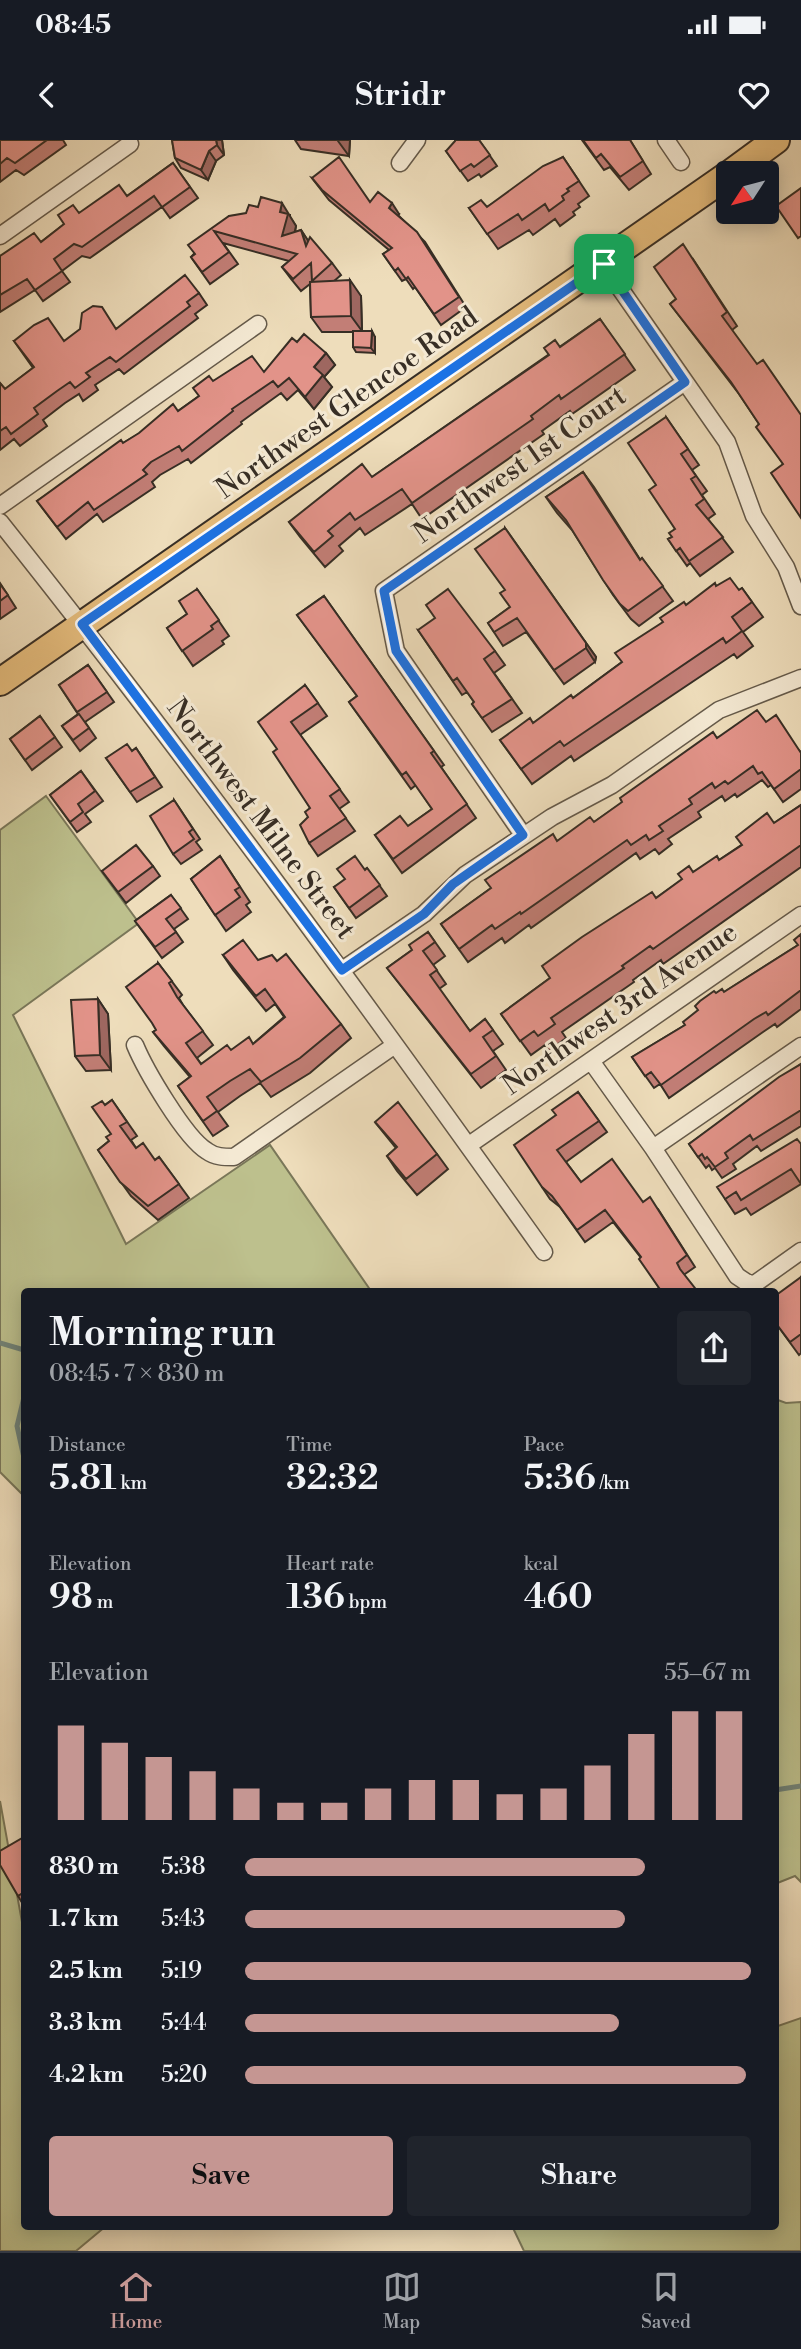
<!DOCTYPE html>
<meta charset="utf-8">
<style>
:root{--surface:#171b24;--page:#20242c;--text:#f1f3f6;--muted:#9ea1a6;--line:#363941;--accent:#c59692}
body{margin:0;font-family:"Libre Bodoni",serif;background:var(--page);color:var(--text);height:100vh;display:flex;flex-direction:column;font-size:26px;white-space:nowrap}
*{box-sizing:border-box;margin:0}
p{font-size:23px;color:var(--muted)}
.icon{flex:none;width:38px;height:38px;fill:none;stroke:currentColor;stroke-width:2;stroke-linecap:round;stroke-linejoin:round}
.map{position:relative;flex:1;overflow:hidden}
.details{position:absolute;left:21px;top:1148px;width:758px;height:942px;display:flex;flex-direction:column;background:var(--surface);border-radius:7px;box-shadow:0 4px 18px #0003}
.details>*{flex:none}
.needle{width:46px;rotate:234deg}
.tools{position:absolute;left:716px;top:21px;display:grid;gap:14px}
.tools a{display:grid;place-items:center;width:63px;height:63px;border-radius:7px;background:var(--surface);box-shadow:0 4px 18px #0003;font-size:35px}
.pin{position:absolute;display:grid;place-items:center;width:60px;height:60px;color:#fff;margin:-30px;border-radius:14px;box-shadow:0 4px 10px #0006}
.round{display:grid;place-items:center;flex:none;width:74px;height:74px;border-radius:7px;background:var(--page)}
.summary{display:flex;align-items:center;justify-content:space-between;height:119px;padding:0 28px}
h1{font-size:38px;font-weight:600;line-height:52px}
.stats{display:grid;grid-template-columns:repeat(3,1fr);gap:10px;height:119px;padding:7px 28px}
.stats div{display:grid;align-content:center}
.stats b{font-size:35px;font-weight:600}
.stats small{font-size:19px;font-weight:400}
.stats p{font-size:19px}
.chart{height:196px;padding:14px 28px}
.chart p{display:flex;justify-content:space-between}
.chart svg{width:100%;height:126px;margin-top:7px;stroke:var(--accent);stroke-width:6}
.primary-button{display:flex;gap:14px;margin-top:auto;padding:14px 28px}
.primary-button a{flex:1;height:80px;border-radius:7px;background:var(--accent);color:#111;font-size:28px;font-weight:600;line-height:80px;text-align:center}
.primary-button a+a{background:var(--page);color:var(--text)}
ul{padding:0 28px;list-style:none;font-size:23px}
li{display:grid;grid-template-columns:112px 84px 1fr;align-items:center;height:52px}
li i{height:18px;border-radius:9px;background:var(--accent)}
.status{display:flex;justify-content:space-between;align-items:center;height:49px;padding:0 35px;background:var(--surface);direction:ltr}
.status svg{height:19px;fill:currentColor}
header{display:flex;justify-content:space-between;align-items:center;height:91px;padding:0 28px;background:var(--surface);font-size:32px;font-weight:600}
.menu{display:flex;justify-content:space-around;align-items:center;height:98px;border-top:2px solid var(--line);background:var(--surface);font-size:19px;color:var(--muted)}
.menu a{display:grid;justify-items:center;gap:4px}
.menu .active{color:var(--accent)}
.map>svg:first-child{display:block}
.green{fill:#bdc08d;stroke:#7a7759;stroke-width:2}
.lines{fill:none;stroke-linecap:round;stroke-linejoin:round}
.stream{stroke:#728378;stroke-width:5}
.street-casing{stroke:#655a4a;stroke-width:19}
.primary-casing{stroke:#372e25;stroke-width:30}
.street{stroke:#f4e9d3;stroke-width:16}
.primary{stroke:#e7be7e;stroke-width:26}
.wall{fill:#c27e76;stroke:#372e25;stroke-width:2}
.shaded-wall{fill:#9e6760;stroke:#372e25;stroke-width:2}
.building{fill:#e29389;stroke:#372e25;stroke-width:2}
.route-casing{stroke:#fff;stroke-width:14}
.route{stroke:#1a73e8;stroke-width:9}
.labels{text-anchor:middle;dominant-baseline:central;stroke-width:6;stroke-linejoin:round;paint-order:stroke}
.street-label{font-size:28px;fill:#372e25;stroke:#f4e9d3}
</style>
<div class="status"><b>08:45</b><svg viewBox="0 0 49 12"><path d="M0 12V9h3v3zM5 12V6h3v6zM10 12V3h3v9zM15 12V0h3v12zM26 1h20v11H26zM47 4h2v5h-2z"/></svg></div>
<header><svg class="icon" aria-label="back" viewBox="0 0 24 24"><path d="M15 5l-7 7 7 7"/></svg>Stridr<svg class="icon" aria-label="heart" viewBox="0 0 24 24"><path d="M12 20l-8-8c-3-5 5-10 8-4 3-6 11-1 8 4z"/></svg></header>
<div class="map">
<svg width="801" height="2111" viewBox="0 0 801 2111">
<rect width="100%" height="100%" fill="#edb"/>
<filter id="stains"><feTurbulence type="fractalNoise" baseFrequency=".00286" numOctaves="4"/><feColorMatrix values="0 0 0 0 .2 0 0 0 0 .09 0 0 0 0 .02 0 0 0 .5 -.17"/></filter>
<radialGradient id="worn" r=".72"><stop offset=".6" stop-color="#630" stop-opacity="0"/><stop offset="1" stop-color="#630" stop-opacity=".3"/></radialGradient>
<path class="green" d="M46,656l93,127 -126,92 113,229 144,-99 101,146 -347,1v204l-24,-24v-642z
M775,1259l11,4 15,-1v480l-6,-6 -20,8z
M0,1661l24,132v293h82l-30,25h-76z
M801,1878v233h-277l-12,-25h263v-199z"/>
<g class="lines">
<path class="stream" d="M0,1203l24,7
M24,1257l-7,29 7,32
M775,1650l26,-4"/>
<defs>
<path id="street" d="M666,0l15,22
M400,23l17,-23
M0,96l130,-92
M603,124l124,178 27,74 32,51 15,39
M0,366l258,-182
M0,382c189,237 368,483 544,730
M523,695l-127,-184 -12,-60 301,-209
M342,830l82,-56 41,-39 87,-58 60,-32 107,-75 82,-32
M135,905c10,24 50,93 72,106 8,6 17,6 27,6l161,-112
M591,921l62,87 84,128 12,8 7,-1 45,-32
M469,1005l332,-230
M653,1008l148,-102"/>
<path id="primary" d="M731,33l45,-33
M0,542l728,-507"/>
</defs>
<use href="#street" class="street-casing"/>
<use href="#primary" class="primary-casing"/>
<use href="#street" class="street"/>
<use href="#primary" class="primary"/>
</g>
<path class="wall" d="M0,0h63l3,5 -42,30 -8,-5 -16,12z
M172,0h50l2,15 -8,6 -8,19 -27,-12 -6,-10z
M295,0h55l-1,16 -48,-7z
M479,0l18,26 -16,11 -2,-3 -11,7 -22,-30z
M582,0h48l21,34 -22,16 -19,-23 -6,3z
M563,17l26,39 -11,8 2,3 -7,5 2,3 -15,11 -5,-7 -22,16 -4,-5 -31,19 -29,-41 18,-1z
M173,23l25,35 -28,20 -8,-11 -72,51 -8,-2 -20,15 8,11 -27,19 -8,-11 -35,22v-56l41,-14 38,-29 48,-17z
M312,38l87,36 -1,1 27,27 41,65 -25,18 -26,-38 -2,2 -7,-10 -4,2 -19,-27 6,-4 -60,-50z
M290,75v2l6,9 -1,6 6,-2 7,11 24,22 9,12 -7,6 27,15 1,35 13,6v16l-19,-1 -3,-5v-15h-31l-11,-15 -1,-33 -9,7 -10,-12 -9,-12 7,-6 -66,-18 15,21 -28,20 -19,-27 38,-41z
M693,119l44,67 -5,4 51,134 -24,-40 -20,-30 -69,-90 6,-5z
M199,153l8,12 -12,9 3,4 -74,56 -5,-5 -24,16 3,5 -15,11 -4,-7 -14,9 -22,17 4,6 -27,20 -6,-7 -14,11v-67l5,6 28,-21 -19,-27h50l52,-12z
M600,179l35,51 -63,44 -2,-3 -28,20 2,3 -122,85 -10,-15 -47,31 -5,-7 -21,18 4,5 -18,16 -25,-30 -11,-15 83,-45z
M297,202l29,11 9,12 -11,12 8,10 -18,22 -16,-19 -11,10 -6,-7 -40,29 1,2 -51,39 -3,-4 -28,16 -8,7 3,5 -52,35 -6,-8 -31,25 -29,-38 86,-58 55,-32 21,-15 14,-15 51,-9z
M666,277l33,48 -7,5 15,21 -5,4 13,19 -7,5 25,33 -33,24 -10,-13 -3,3 -19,-27 4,-2 3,-8 -19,-44z
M583,332l57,88 2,-2 31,43 -34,25 -8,-7 -18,-24 -41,-65 -15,-17 -11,-16z
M505,388l91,129 -1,5 -31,22 -38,-52 -23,14 -15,-23 22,-16 -5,-17z
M0,443l16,25 -16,11z
M716,446l23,4 3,-2 21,29 -20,15 10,14 -16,12 -3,-4 -160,107 -3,-5 -39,28 -32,-44 33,-17 40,-25 49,-36 41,-40 23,-17z
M197,449l32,47 -7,5 2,3 -31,22 -26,-38 20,-14z
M324,456l120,169 -3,2 35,51 -74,55 -27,-38 33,-9 24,-17 -16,-24 -5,4 -62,-87 8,-6 -60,-81z
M418,490l77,21 10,14 -11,8 28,40 -30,19 -20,-28 2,-2 -7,-10 -5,3z
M88,525l26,37 -29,20 11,16 -16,13 -18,-25 16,-12 -19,-29z
M305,545l22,31 -27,19 49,67 -10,7 16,22 -37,25 -9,-13 -1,-26 2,-9 -33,-59z
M40,576l22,31 -30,23 -22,-31z
M766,582l35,30v37l-18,13 -12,-17 -3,2 -6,-7 -25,17 -2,-3 -10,7 -3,-5 -24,16 3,5 -33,22 4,5 -13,10 -4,-5 -15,10 -4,-6 -105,75 -2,-3 -24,18 -3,-5 -34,24 -27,-38 116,-83 37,-19 123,-84z
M136,608l26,39 -25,15 -31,-44 26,-7z
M81,631l22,30 -18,13 6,8 -14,10 -27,-37z
M174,660l26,39 -4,3 6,8 -21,14 -8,-10z
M801,665v62l-138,97 -2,-4 -28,20 1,2 -72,50 4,6 -17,13 -4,-6 -14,10 -30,-41 49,-36 106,-80 37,-26 26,-12z
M220,716l30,46 -4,3 5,7 -25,19 -35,-52z
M153,726l7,10 -34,27 -24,-32z
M367,728l20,28 -31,22 -22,-31z
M171,755l17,24 -14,10 9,13 -21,16 -27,-37z
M428,792l17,24 -12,9 13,19 -7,5 31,42 15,-12 18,25 -10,7 13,19 -25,18 -94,-120 25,-18z
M801,794v75l-24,18 -2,-3 -12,8 -94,66 -9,-14 -6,4 -22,-31 53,-32 31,-32 8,-1 74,-47z
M223,815l35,5 19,1 64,63 10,14 -41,35 -39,24 -11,-14 -20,13 -22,16 10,14 -15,10 -35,-50 12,-9 -26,-31 -11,-14 3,-2 2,-67 24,32 -3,3 4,7 30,40 -16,13 4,6 30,-14 22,-6 31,-27 -9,-13 -9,7 -33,-41z
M98,859l10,15 3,56 -25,1 -11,-15z
M801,924v62l-40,25 -4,-5 -24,18 3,5 -14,9 -7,-10 -3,2 -3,-5 -3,3 -17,-24z
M578,952l29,40 -41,30 15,20 62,20 15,7 37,58 -10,7 -26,14 -18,-30 -28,-36 -28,20 -25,-35 -10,-8 -8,-12 14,-72z
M112,960l25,36 -6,4 5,8 19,12 4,-3 30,41 -31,22 -27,-24 -33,-46 11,-9 2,-7 -6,-29z
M375,982l62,32 11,15 -31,26 -20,-24 -10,-15 9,-8z
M801,1004v40l-50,31 -5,-7 -11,6 -10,-15z
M801,1137v76l-2,2 -24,-33z
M24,1697v69l-6,-10z"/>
<path class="shaded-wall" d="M216,0h6l2,15 -7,-10z
M338,0h12l-1,16 -11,-15z
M209,11l7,10 -8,19 -7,-10z
M282,63l14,23 -5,22 -9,-12 -2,-24z
M392,63l7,11 -3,4 -7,-10z
M301,90l8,12 -3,4z
M350,140l11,16 1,35 -11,-15z
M372,191l3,6v16l-4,-5z
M326,213l9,12 -11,12 8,10 -18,22 -9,-12 9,-30z
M583,332l11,15 56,88 -10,-15z
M586,503l10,14 -1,5 -9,-14z
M98,859l10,15 3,56 -11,-15z"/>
<path class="building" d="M0,0h47l-32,23 -8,-5 -7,6z
M172,0h44l1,5 -8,6 -8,19 -26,-12z
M455,0h24l11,15 -16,12 -3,-3 -11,7 -14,-20 9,-10z
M583,0h47l13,21 -23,16 -19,-23 -5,4z
M339,17l31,45 8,-10 14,11 -3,5 28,24 42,65 -25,17 -26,-37 -2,2 -8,-11 -3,3 -12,-17 9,-6 -70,-58 -10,-12z
M563,17l16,24 -12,8 2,2 -7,5 2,4 -15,11 -4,-7 -23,16 -4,-6 -31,20 -18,-26 12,-8 6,7 56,-41z
M173,23l17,24 -28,20 -8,-11 -72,51 -8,-3 -20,15 8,12 -27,19 -8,-11 -27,16v-39l34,-23 7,9 23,-18 -6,-9 15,-10 6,8 40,-28 8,11z
M801,48v48l-3,2 -22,-32z
M261,57l21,6 -2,9 8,2 -6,22 19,-6 5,16 4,-9 22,26 -20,18 -1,-18 -18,16 -11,-12 15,-13 -83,-23 15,21 -27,20 -11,-15 4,-3 -7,-9 41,-29 17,-3 3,-8 9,2z
M683,104l44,68 -5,4 35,48 6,-4 38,55v103l-30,-45 12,-9 -27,-37 3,-3 -28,-42 -61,-78 6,-5 -22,-32z
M185,135l14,18 -12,9 3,4 -74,56 -6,-5 -24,16 4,4 -15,11 -5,-6 -13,9 -23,17 4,6 -27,20 -5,-7 -6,4v-48l5,6 29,-22 -20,-26 20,-16 14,-7 16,23 16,-12 2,-16 11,-7 9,1 14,22z
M350,140l1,36 -40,1 -1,-35z
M600,179l25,35 -64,45 -2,-4 -28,21 2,3 -121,84 -10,-14 -47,31 -5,-7 -22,18 5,5 -19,16 -25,-30 73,-58 10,13 177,-122 -5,-7 11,-8 5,7z
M353,191h19l-1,17 -18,-1z
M304,194l22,19 -12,14 9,8 -18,22 -16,-19 -11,9 -5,-6 -41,28 1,2 -51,40 -3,-5 -28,16 -8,8 4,4 -53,36 -6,-8 -31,25 -20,-26 84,-61 2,3 16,-10 34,-29 5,7 21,-15 -6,-8 16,-12 4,5 39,-25 12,16 28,-34 5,4z
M666,277l22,32 -7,5 15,22 -5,3 13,20 -8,6 27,32 -34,24 -9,-13 -4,3 -8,-12 4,-2 -3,-4 6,-4 -26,-39 7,-5 -28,-42z
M583,332l57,88 2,-2 21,28 -35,25 -8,-7 -17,-24 -37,-60 -20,-23z
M505,388l81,115v5l-32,22 -37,-52 -23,14 -6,-9 22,-16 -10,-14 5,-3 -30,-41z
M730,438l9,12 3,-2 10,14 -20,15 10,14 -16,12 -3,-5 -159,108 -4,-5 -39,28 -21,-29 30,-22 3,5 38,-28 2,3 49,-36 -7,-9 48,-31 -3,-4 24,-16 2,3 29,-22 1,3z
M0,444l8,11 -8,6z
M197,449l22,31 -8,6 2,3 -31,22 -15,-23 20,-14 -8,-13z
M448,449l47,62 -11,8 28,40 -30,19 -10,-14 2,-2 -17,-24 -4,3 -35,-51 17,-12 -9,-13z
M324,456l110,155 -3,2 36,51 -74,55 -18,-24 25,-19 8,10 24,-17 -26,-37 -4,3 -53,-73 8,-6 -60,-81z
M88,525l19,27 -30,20 -18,-27z
M305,545l13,18 -27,19 49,67 -10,7 16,22 -37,25 -9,-18 8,-8 -3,-5 5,-4 -37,-56 4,-3 -19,-27z
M757,570l9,12 10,-7 25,38v16l-27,20 -12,-17 -4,2 -5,-8 -25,18 -3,-3 -10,7 -3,-5 -23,16 3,5 -33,22 4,5 -14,9 -3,-5 -15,10 -4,-5 -106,74 -1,-2 -25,17 -3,-4 -33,24 -18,-25 50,-36 -6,-8 68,-46 4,7 33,-24 4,5 28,-20 -2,-4 93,-66 4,6z
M79,574l10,14 -16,12 -11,-14z
M40,576l15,21 -30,23 -15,-21z
M127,604l5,7 4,-3 19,29 -25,15 -24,-34z
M81,631l14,20 -17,13 5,8 -13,10 -20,-27z
M174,660l19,29 -4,3 5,7 -21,15 -23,-38z
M801,665v40l-148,104 -3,-3 -28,20 2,2 -73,50 4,6 -17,12 -4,-5 -14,10 -19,-27 49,-36 -8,-12 40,-29 70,-45 4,6 26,-19 -4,-5 11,-8 4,6 24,-16 2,4 23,-15 -6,-8 31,-24 7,10z
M136,705l17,21 -35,26 -16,-21z
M220,716l20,31 -5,3 5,7 -25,18 -24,-36z
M355,716l10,14 2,-2 13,17 -31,23 -15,-21 11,-8 -8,-10z
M171,755l10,13 -15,11 10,13 -21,15 -20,-26z
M428,792l7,10 -12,9 14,19 -7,5 40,56 15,-12 8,11 -10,7 13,19 -25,18 -84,-106 25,-18 -3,-5z
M801,794v56l-33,25 -2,-3 -12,7 -93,66 -10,-13 -6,4 -13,-19 53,-32 -2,-3 15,-12 -3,-4 5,-5 14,-10 2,2 6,-4 2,3 74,-47 -4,-5z
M243,800l15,20 14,-5 5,6 9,-7 55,70 -41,34 -39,24 -11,-13 -20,12 -23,16 10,14 -14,10 -25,-35 13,-10 -38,-44 3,-2 -4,-7 -26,-36 32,-24 14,18 -3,2 8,14 26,34 -17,12 15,21 26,-19 4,5 18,-13 4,7 32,-27 -20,-28 -9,7 -33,-41z
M98,859l2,56 -25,1 -4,-56z
M801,924v46l-48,30 -3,-5 -25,18 3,5 -13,9 -8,-10 -2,2 -3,-5 -4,3 -9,-13 90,-67z
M578,952l21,29 -42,29 24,32 31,-23 31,43 7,-5 37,58 -10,8 3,6 18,23h-43l4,-4 -20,-29 2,-2 -36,-47 -28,20 -25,-34 -10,-9 -28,-42 42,-30 -4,-5z
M112,960l15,22 -7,4 16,22 7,-5 12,17 4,-3 20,27 -31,22 -28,-24 -22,-32 11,-9 -3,-4 5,-3 -19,-27 10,-6 3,4z
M398,962l39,52 -31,25 -19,-23 10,-9 -22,-25z
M797,999l4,5v40l-10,-15 -50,31 -5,-8 -11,7 -8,-12z
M801,1137v57l-11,8 -15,-20v-26z
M24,1697v55l-6,4 -18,-31v-14z"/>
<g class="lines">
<defs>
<path id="route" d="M604,124l81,118 -301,209 12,60 127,184 -70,49 -29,30 -82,56 -260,-346z"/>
</defs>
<use href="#route" class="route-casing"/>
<use href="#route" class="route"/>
</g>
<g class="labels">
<g class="street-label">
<text transform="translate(347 263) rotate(-35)">Northwest Glencoe Road</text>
<text transform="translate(520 325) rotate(-35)">Northwest 1st Court</text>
<text transform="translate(261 679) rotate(53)">Northwest Milne Street</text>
<text transform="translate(620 869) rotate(-35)">Northwest 3rd Avenue</text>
</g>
</g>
<rect width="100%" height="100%" filter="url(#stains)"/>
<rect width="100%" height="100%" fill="url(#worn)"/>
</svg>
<div class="tools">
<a><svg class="needle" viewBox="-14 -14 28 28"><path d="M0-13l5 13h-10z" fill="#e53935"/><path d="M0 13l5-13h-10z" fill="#9ea1a6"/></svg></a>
</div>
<div class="pin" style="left:604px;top:124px;background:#1e9e55"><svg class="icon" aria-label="arrive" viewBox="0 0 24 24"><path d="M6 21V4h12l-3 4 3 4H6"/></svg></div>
<section class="details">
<div class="summary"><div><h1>Morning run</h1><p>08:45 · 7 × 830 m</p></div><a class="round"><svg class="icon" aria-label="share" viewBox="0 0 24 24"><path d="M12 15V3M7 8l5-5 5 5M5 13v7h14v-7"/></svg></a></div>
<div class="stats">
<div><p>Distance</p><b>5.81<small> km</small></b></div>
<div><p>Time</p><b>32:32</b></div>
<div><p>Pace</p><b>5:36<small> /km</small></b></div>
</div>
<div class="stats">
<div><p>Elevation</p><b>98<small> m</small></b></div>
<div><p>Heart rate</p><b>136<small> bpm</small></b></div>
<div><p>kcal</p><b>460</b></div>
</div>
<div class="chart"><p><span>Elevation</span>55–67 m</p>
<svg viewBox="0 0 160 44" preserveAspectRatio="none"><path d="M5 44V11M15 44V17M25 44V22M35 44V27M45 44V33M55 44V38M65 44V38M75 44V33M85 44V30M95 44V30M105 44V35M115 44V33M125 44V25M135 44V14M145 44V6M155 44V6"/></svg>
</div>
<ul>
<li><b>830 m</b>5:38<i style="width:79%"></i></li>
<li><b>1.7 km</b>5:43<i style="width:75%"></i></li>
<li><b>2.5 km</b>5:19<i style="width:100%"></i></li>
<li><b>3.3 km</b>5:44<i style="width:74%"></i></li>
<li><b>4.2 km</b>5:20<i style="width:99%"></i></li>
</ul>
<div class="primary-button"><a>Save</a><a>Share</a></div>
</section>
</div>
<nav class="menu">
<a class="active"><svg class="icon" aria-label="home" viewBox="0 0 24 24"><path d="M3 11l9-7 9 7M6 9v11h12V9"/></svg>Home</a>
<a><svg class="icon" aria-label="map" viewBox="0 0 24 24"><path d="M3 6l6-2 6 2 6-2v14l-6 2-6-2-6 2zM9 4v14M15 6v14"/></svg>Map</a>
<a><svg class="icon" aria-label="saved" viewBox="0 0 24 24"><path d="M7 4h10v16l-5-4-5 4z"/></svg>Saved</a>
</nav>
